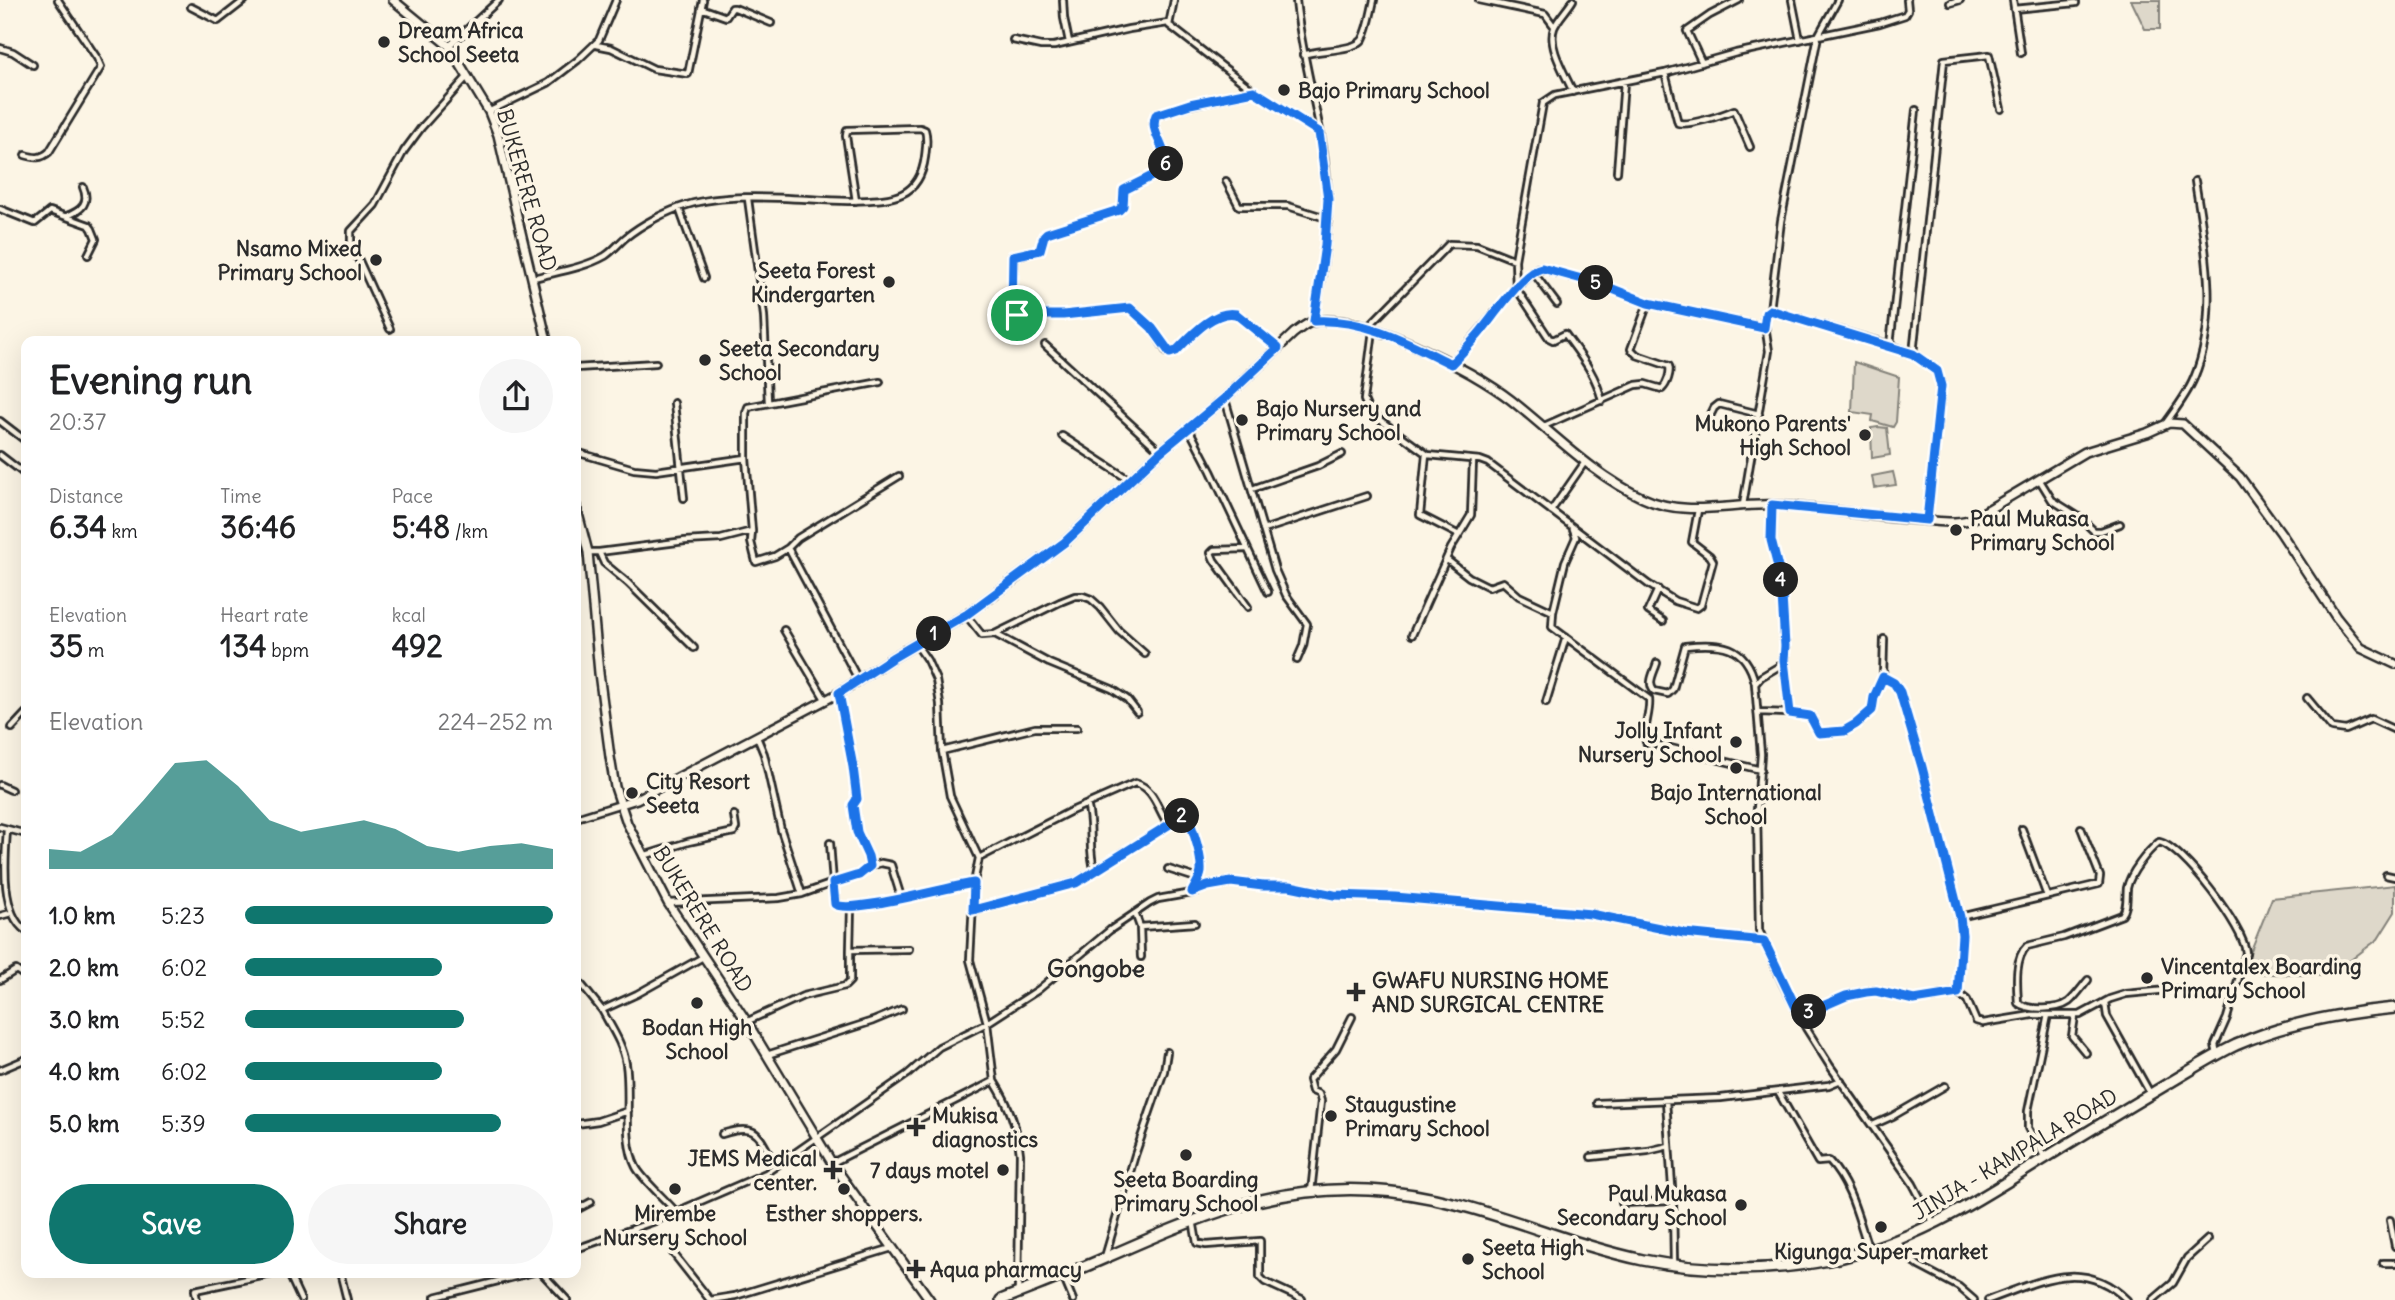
<!DOCTYPE html>
<meta charset="utf-8">
<style>
:root{--surface:#fff;--page:#f6f6f6;--text:#202124;--muted:#757577;--accent:#0f766e}
body{margin:0;font-family:Delius,sans-serif;background:var(--page);color:var(--text);height:100vh;display:flex;flex-direction:column;font-size:26px;white-space:nowrap}
*{box-sizing:border-box;margin:0}
p{font-size:23px;color:var(--muted)}
.icon{flex:none;width:38px;height:38px;fill:none;stroke:currentColor;stroke-width:2;stroke-linecap:round;stroke-linejoin:round}
.map{position:relative;flex:1;overflow:hidden}
.sheet{position:absolute;left:21px;top:336px;width:560px;height:942px;display:flex;flex-direction:column;background:var(--surface);border-radius:14px;box-shadow:0 7px 28px #0002}
.sheet>*{flex:none}
.pin{position:absolute;display:grid;place-items:center;width:60px;height:60px;color:#fff;margin:-30px;border:4px solid #fff;border-radius:50%;box-shadow:0 2px 7px #0007}
.km{position:absolute;width:35px;height:35px;margin:-18px;border-radius:50%;background:#222;color:#fff;font-size:19px;line-height:35px;text-align:center}
.round{display:grid;place-items:center;flex:none;width:74px;height:74px;border-radius:37px;background:var(--page)}
.summary{display:flex;align-items:center;justify-content:space-between;height:119px;padding:0 28px}
h1{font-size:38px;font-weight:700;line-height:52px}
.figures{display:grid;grid-template-columns:repeat(3,1fr);gap:10px;height:119px;padding:7px 28px}
.figures div{display:grid;align-content:center}
.figures b{font-size:30px;font-weight:700}
.figures small{font-size:19px;font-weight:400}
.figures p{font-size:19px}
.chart{height:196px;padding:14px 28px}
.chart p{display:flex;justify-content:space-between}
.chart svg{width:100%;height:126px;margin-top:7px;fill:var(--accent);opacity:.7}
.button{display:flex;gap:14px;margin-top:auto;padding:14px 28px}
.button a{flex:1;height:80px;border-radius:42px;background:var(--accent);color:#fff;font-size:28px;font-weight:700;line-height:80px;text-align:center}
.button a+a{background:var(--page);color:var(--text)}
ul{padding:0 28px;list-style:none;font-size:23px}
li{display:grid;grid-template-columns:112px 84px 1fr;align-items:center;height:52px}
li i{height:18px;border-radius:9px;background:var(--accent)}
.map>svg:first-child{display:block}
.green{fill:#ded8ca;stroke:#84827a;stroke-width:2}
.lines{fill:none;stroke-linecap:round;stroke-linejoin:round}
.street-casing{stroke:#2b2b2b;stroke-width:10}
.secondary-casing{stroke:#2b2b2b;stroke-width:12}
.highway-casing{stroke:#2b2b2b;stroke-width:14}
.street{stroke:#fcf5e5;stroke-width:4.5}
.secondary{stroke:#fcf5e5;stroke-width:7}
.highway{stroke:#fcf5e5;stroke-width:9}
.route-casing{stroke:#fff;stroke-width:14}
.route{stroke:#1a73e8;stroke-width:9}
.poi-dot{fill:#2b2b2b;stroke:#fcf5e5;stroke-width:2.5}
.labels{text-anchor:middle;dominant-baseline:central;stroke-width:7;stroke-linejoin:round;paint-order:stroke}
.poi-label{font-size:21px;font-weight:bold;fill:#2b2b2b;stroke:#fcf5e5;text-anchor:start}
.street-label{font-size:21px;fill:#2b2b2b;stroke:#fcf5e5}
.quarter-label{font-size:24px;font-weight:bold;fill:#2b2b2b;stroke:#fcf5e5}
</style>
<div class="map">
<svg width="2395" height="1300" viewBox="0 0 2395 1300">
<rect width="100%" height="100%" fill="#fcf5e5"/>
<filter id="ink" filterUnits="userSpaceOnUse"><feTurbulence type="fractalNoise" baseFrequency=".0143" numOctaves="2"/><feDisplacementMap in="SourceGraphic" scale="14" xChannelSelector="R" yChannelSelector="G"/><feConvolveMatrix kernelMatrix="1 2 1 2 8 2 1 2 1" color-interpolation-filters="sRGB"/></filter>
<g filter="url(#ink)">
<path class="green" d="M2131,0h29v29h-15z
M1854,362l45,15 -3,45 -3,5 -21,-6 1,-6 -21,-3z
M1878,427l9,1 3,27 -18,3 -1,-30z
M1893,472l3,13 -22,3 -2,-12z
M2395,885v27l-17,27 -48,37 -88,-3 30,-75z"/>
<g class="lines">
<defs>
<path id="street" d="M1063,0l1,18 5,24
M1174,0l-5,25 85,66 64,40
M1296,0c6,66 30,131 32,198 1,40 -7,83 -14,123
M1479,0l66,14 9,12
M1792,0l8,40
M2013,0l8,53
M1950,3l10,-3
M191,7l27,14 27,-21
M701,8l25,9 6,-9h3l36,15
M2014,9l62,-6
M1013,40l28,6h13l75,-17 39,-6
M596,45l15,3 43,21 34,5 15,-74
M449,46l50,-46
M0,48l13,4 20,13
M1303,55c15,-6 51,-3 60,-16 6,-11 8,-27 11,-39
M1702,63l-15,-32 23,-16 29,-15
M1665,73l13,50c11,3 45,-8 56,-13l16,37
M1254,91l-64,14 -34,10c-9,19 19,37 6,56l-38,19 -1,16 -4,4 -72,23 -3,3 -4,14 -27,6 -1,55 5,4h46l67,-7 22,20 15,24 4,1c20,-11 39,-44 65,-39l42,34
M1573,92c-7,-17 -26,-45 -19,-64 4,-10 14,-19 19,-28
M490,111l58,-28 30,-23 21,-20 17,-40
M25,155c10,3 16,4 24,-3l52,-85 -4,-9 -39,-58
M1617,172l7,-90
M1226,181l13,25h49l38,12
M748,199l16,117 4,86
M679,208l25,70
M0,209l35,14 15,-12 39,14 3,4 4,10 -8,16
M67,216c15,-6 23,-13 16,-29
M1533,272l24,32
M533,278c23,-6 51,-10 72,-22 8,-5 13,-12 20,-18 17,-14 42,-27 62,-33 46,-14 113,-5 161,-4 37,-2 71,2 77,-44 1,-9 3,-18 0,-27l-5,-2 -73,2 -1,6 10,65
M1770,310l120,35 23,9 24,17 4,15 -14,134
M1368,327l81,-83 28,1 38,15
M390,329l-39,-86v-12l24,-26 29,-54 17,-23 47,-52
M1373,330l-9,70 5,12 59,43 52,5 8,3 160,121 27,17 22,7 4,-3 12,-44 -3,-5 -18,-14 6,-32
M1045,345l115,106
M1890,345l26,-235
M1913,354l31,-294 45,-5 12,54
M1452,363l64,-75 22,-20 62,16 48,19 116,25
M576,368l80,-5
M1225,399l50,171 11,25 21,29 -4,22 -6,14
M1602,401c-6,-27 -21,-45 -37,-67l-12,6 -4,-2 -33,-50 -1,-28 28,-157 12,-8 110,-22 71,-20 144,-30 25,-8 3,-5 -1,-10
M674,403l10,95
M1708,420l6,-12 5,-4 40,10
M0,421l26,20
M2165,424c10,-14 22,-29 29,-46 26,-61 11,-134 1,-197
M1544,426l92,-41 9,-1 17,5c5,-5 9,-16 7,-23l-32,-11 -6,-6 17,-46
M1189,429l22,42 57,121
M1062,436l69,45
M576,452l58,17 22,2 90,-13 6,73
M0,455l26,20
M746,458v-45l2,-6 132,-25
M2039,479l13,21 27,17 15,14h7l19,-7
M1252,489l66,-23 24,-12
M1743,505l26,-154 -5,-32 2,-6 4,-3 11,-89 37,-185 20,-36
M1772,505l-1,35 10,39 4,67 -1,14 -3,5 -20,12 -6,7 6,70 -4,56 2,120 24,54 23,44 24,38 83,118 21,40
M1551,511l34,-49
M1573,529l3,8 -11,25 -12,50 -1,15 97,72c2,14 -7,30 -3,43l115,28
M1263,530l104,-34
M1459,535l12,-20 2,-55
M788,548l10,-10 101,-62
M1246,549l-32,1 -3,3 3,7 34,47
M588,552h11l5,11 24,20 66,65
M599,552l86,-11 36,-2 31,-8 -1,11 5,20 19,-6 13,-8 71,133
M1446,559l23,18 20,10 14,-5 16,14 34,16
M1658,589l-10,22 15,10
M966,615l16,20 13,-1 54,29 63,26 15,10 10,13
M784,630l41,69
M995,634l65,-32 15,-6h8l8,3 9,8 19,24 26,23
M1412,635l39,-87 8,-13 -39,-20 6,-61
M1884,639l-1,38 11,6 6,9 22,75 38,150 2,18 -4,58
M1784,662l6,51
M1657,663c-3,10 -10,20 -3,28l14,3 5,-5 12,-43c35,-4 61,-2 70,37
M839,693l14,74 4,32 -4,6 4,27 11,23 2,11 -11,9 -26,8 2,21c14,11 116,-18 139,-21
M2307,698l25,30 14,2 25,-11 24,11
M1546,702l20,-65
M1758,712l32,1 20,3 9,17 25,-2 12,-7 16,-14 2,-13 9,-20
M12,728l14,-15
M757,737l7,17 17,76 21,64
M942,751l93,-23h42
M0,785l11,5
M1087,804c7,23 0,44 8,68
M576,818l45,-14
M0,827l26,7
M2022,829l25,67
M7,830c-2,29 -7,83 19,101
M643,856l45,-14 46,-10 2,-4 -2,-13
M979,858l90,-46 66,-29c20,5 23,28 33,41
M870,866l11,-3 10,2 10,32
M1168,869l31,10
M2386,875l9,2
M668,903l111,-5 23,-4 31,-11 -3,-40
M973,910l103,-28 110,-68 2,2c5,16 14,37 13,55 -1,7 -5,14 -9,21
M1135,913l5,14 1,30
M0,916l11,-3
M1960,917l139,-33 1,-8 -19,-48
M1140,927l55,-4
M850,950l1,-43
M576,978l26,32 35,-16 66,-37
M0,980l16,-10 10,7
M2088,980c-6,7 -12,16 -19,22 -11,8 -41,9 -51,1 -1,-17 -4,-45 9,-57l37,-9 58,-22c6,-8 4,-17 5,-27 3,-15 20,-36 32,-46 23,4 86,87 87,111l-19,65 -12,27 2,9
M2105,1002l2,14 43,77
M602,1010c9,17 21,34 24,54 5,31 -4,76 10,103 6,12 30,33 40,45
M1800,1016l46,-20 19,-4 11,-1 38,9 44,-7 9,7 9,21 7,2 49,-8h48l30,-16 16,-5 52,-5 16,9 39,-1
M2075,1016l-3,20 14,17
M748,1021l55,-25 42,-10 5,-5v-31l59,-1
M767,1055l106,-34 29,-12
M0,1070l26,-11
M994,1081c15,24 23,45 26,73l-2,138
M1778,1092l40,70 11,-1c23,25 29,58 40,89
M1666,1101l7,100 1,63
M1597,1103l124,-5 108,-13 12,-5
M576,1124l22,-3 30,-10
M1873,1125l20,-9 52,-30
M722,1134c38,-12 36,2 54,32
M1591,1157l57,-6 21,-5
M2045,1158l-17,-30v-17l20,-96
M832,1163l162,-82 -7,-58 -17,-63 4,-77 5,-25 -29,-62 -8,-45 -2,-47 -4,-24 -9,-20 -11,-16
M1311,1192l10,-91 -2,-7 -7,-3 -3,-11 27,-31 16,-32
M1622,1203l51,-2
M576,1210l15,-8
M1193,1220l4,23 9,2 54,-4v36l5,5 37,17
M2390,1220l5,26
M1897,1241l13,18 9,7 40,21 15,13
M576,1249l79,-28 111,-48 142,-99 31,-27 48,-24 51,-33 72,-60 40,-27 8,-4 34,-6 16,-7 23,-4 32,4h28l42,9 62,2 196,17 93,19 80,8
M673,1253l37,47
M1105,1257l30,-102 29,-84 3,-19
M2383,1263h12
M288,1272l13,28
M340,1272l7,28
M541,1272l26,28
M1063,1276l10,24
M435,1297l99,-25
M197,1300l-2,-10 86,-18
M710,1300l25,-4 157,-48
M1988,1300c51,-18 94,-44 139,0
M2153,1300l20,-17 14,-25 21,-19"/>
<path id="secondary" d="M393,0l56,46 40,66 9,23 11,47 38,159
M576,506l12,46 11,121 11,84 5,30 12,36 41,80 79,119 85,141 98,137
M621,804l16,-5 202,-106 53,-35 74,-43 99,-73 95,-90 65,-54 69,-65c6,-4 11,-9 18,-11 46,-13 162,49 199,78 43,34 82,75 132,98 42,20 87,5 131,7 49,3 99,12 148,15 18,1 36,5 52,-2l111,-66 62,-19 22,-10 14,1 57,53 41,56 55,84 25,31 34,16"/>
<path id="highway" d="M1001,1300c35,-14 70,-27 104,-42 89,-39 164,-73 264,-68 100,5 180,50 274,70 60,12 126,12 186,0 80,-16 140,-54 208,-97 42,-26 85,-52 127,-77 24,-14 47,-29 72,-41 50,-22 105,-32 159,-37"/>
</defs>
<use href="#street" class="street-casing"/>
<use href="#secondary" class="secondary-casing"/>
<use href="#highway" class="highway-casing"/>
<use href="#street" class="street"/>
<use href="#secondary" class="secondary"/>
<use href="#highway" class="highway"/>
</g>
</g>
<g class="lines" filter="url(#ink)">
<defs>
<path id="route" d="M1254,91l65,41 9,67 -3,46 -11,76c50,-3 93,21 137,43 9,-9 18,-19 26,-28 15,-17 45,-64 65,-68l58,16 48,19 116,25 2,-15 4,-3 143,44 24,17 4,15 -14,134 -155,-15 -1,35 10,39 4,67 -1,14 6,53 20,3 9,17 25,-2 12,-7 16,-14 2,-13 9,-20 11,6 6,9 22,75 38,150 2,18 -4,58 -44,7 -38,-9 -10,1 -20,4 -46,20 -36,-75 -80,-8 -93,-19 -196,-17 -61,-2 -44,-9h-27l-32,-4 -23,4 -16,6c3,-6 8,-13 9,-20 1,-18 -8,-40 -13,-56l-2,-2 -110,69 -103,27 1,-27c-23,3 -125,32 -139,21l-2,-21 26,-8 11,-9 -2,-10 -11,-24 -4,-27 4,-6 -4,-32 -14,-74 53,-35 74,-43 99,-73 95,-90 65,-54 53,-50 -42,-34c-22,-5 -46,23 -60,37l-6,2 -18,-25 -22,-20 -67,7h-46l-5,-4 1,-55 27,-6 4,-14 3,-3 72,-23 4,-4 1,-16 38,-19c12,-19 -15,-37 -6,-56l34,-11z"/>
</defs>
<use href="#route" class="route-casing"/>
<use href="#route" class="route"/>
</g>
<g class="poi-dot">
<circle cx="384" cy="42" r="7"/>
<circle cx="1284" cy="90" r="7"/>
<circle cx="376" cy="260" r="7"/>
<circle cx="889" cy="282" r="7"/>
<circle cx="705" cy="360" r="7"/>
<circle cx="1242" cy="420" r="7"/>
<circle cx="1865" cy="435" r="7"/>
<circle cx="1956" cy="530" r="7"/>
<circle cx="1736" cy="742" r="7"/>
<circle cx="1736" cy="768" r="7"/>
<circle cx="632" cy="793" r="7"/>
<circle cx="2147" cy="978" r="7"/>
<path d="M1352.5 981.5h7v7h7v7h-7v7h-7v-7h-7v-7h7z"/>
<circle cx="697" cy="1003" r="7"/>
<circle cx="1331" cy="1116" r="7"/>
<path d="M912.5 1116.5h7v7h7v7h-7v7h-7v-7h-7v-7h7z"/>
<circle cx="1186" cy="1155" r="7"/>
<path d="M829.5 1159.5h7v7h7v7h-7v7h-7v-7h-7v-7h7z"/>
<circle cx="1003" cy="1170" r="7"/>
<circle cx="675" cy="1189" r="7"/>
<circle cx="844" cy="1189" r="7"/>
<circle cx="1741" cy="1205" r="7"/>
<circle cx="1881" cy="1227" r="7"/>
<circle cx="1468" cy="1259" r="7"/>
<path d="M912.5 1258.5h7v7h7v7h-7v7h-7v-7h-7v-7h7z"/>
</g>
<g class="labels">
<g class="poi-label">
<text x="398" y="30">Dream Africa<tspan x="398" dy="24">School Seeta</tspan></text>
<text x="1298" y="90">Bajo Primary School</text>
<text x="362" y="248" text-anchor="end">Nsamo Mixed<tspan x="362" dy="24">Primary School</tspan></text>
<text x="875" y="270" text-anchor="end">Seeta Forest<tspan x="875" dy="24">Kindergarten</tspan></text>
<text x="719" y="348">Seeta Secondary<tspan x="719" dy="24">School</tspan></text>
<text x="1256" y="408">Bajo Nursery and<tspan x="1256" dy="24">Primary School</tspan></text>
<text x="1851" y="423" text-anchor="end">Mukono Parents'<tspan x="1851" dy="24">High School</tspan></text>
<text x="1970" y="518">Paul Mukasa<tspan x="1970" dy="24">Primary School</tspan></text>
<text x="1722" y="730" text-anchor="end">Jolly Infant<tspan x="1722" dy="24">Nursery School</tspan></text>
<text x="646" y="781">City Resort<tspan x="646" dy="24">Seeta</tspan></text>
<text x="1736" y="792" text-anchor="middle">Bajo International<tspan x="1736" dy="24">School</tspan></text>
<text x="2161" y="966">Vincentalex Boarding<tspan x="2161" dy="24">Primary School</tspan></text>
<text x="1372" y="980">GWAFU NURSING HOME<tspan x="1372" dy="24">AND SURGICAL CENTRE</tspan></text>
<text x="697" y="1027" text-anchor="middle">Bodan High<tspan x="697" dy="24">School</tspan></text>
<text x="1345" y="1104">Staugustine<tspan x="1345" dy="24">Primary School</tspan></text>
<text x="932" y="1115">Mukisa<tspan x="932" dy="24">diagnostics</tspan></text>
<text x="817" y="1158" text-anchor="end">JEMS Medical<tspan x="817" dy="24">center.</tspan></text>
<text x="989" y="1170" text-anchor="end">7 days motel</text>
<text x="1186" y="1179" text-anchor="middle">Seeta Boarding<tspan x="1186" dy="24">Primary School</tspan></text>
<text x="1727" y="1193" text-anchor="end">Paul Mukasa<tspan x="1727" dy="24">Secondary School</tspan></text>
<text x="675" y="1213" text-anchor="middle">Mirembe<tspan x="675" dy="24">Nursery School</tspan></text>
<text x="844" y="1213" text-anchor="middle">Esther shoppers.</text>
<text x="1482" y="1247">Seeta High<tspan x="1482" dy="24">School</tspan></text>
<text x="1881" y="1251" text-anchor="middle">Kigunga Super-market</text>
<text x="930" y="1269">Aqua pharmacy</text>
</g>
<g class="street-label">
<text transform="translate(527 190) rotate(74)">BUKERERE ROAD</text>
<text transform="translate(703 919) rotate(58)">BUKERERE ROAD</text>
<text transform="translate(2015 1154) rotate(-31)">JINJA - KAMPALA ROAD</text>
</g>
<g class="quarter-label">
<text x="1096" y="968">Gongobe</text>
</g>
</g>
</svg>
<div class="pin" style="left:1017px;top:315px;background:#1e9e55"><svg class="icon" aria-label="arrive" viewBox="0 0 24 24"><path d="M6 21V4h12l-3 4 3 4H6"/></svg></div>
<b class="km" style="left:934px;top:634px">1</b>
<b class="km" style="left:1182px;top:816px">2</b>
<b class="km" style="left:1809px;top:1012px">3</b>
<b class="km" style="left:1781px;top:580px">4</b>
<b class="km" style="left:1596px;top:283px">5</b>
<b class="km" style="left:1166px;top:164px">6</b>
<section class="sheet">
<div class="summary"><div><h1>Evening run</h1><p>20:37</p></div><a class="round"><svg class="icon" aria-label="share" viewBox="0 0 24 24"><path d="M12 15V3M7 8l5-5 5 5M5 13v7h14v-7"/></svg></a></div>
<div class="figures">
<div><p>Distance</p><b>6.34<small> km</small></b></div>
<div><p>Time</p><b>36:46</b></div>
<div><p>Pace</p><b>5:48<small> /km</small></b></div>
</div>
<div class="figures">
<div><p>Elevation</p><b>35<small> m</small></b></div>
<div><p>Heart rate</p><b>134<small> bpm</small></b></div>
<div><p>kcal</p><b>492</b></div>
</div>
<div class="chart"><p><span>Elevation</span>224–252 m</p>
<svg viewBox="0 0 160 44" preserveAspectRatio="none"><path d="M0 44V37L10 38L20 32L30 20L40 7L50 6L60 15L70 27L80 31L90 29L100 27L110 30L120 36L130 38L140 36L150 35L160 37V44z"/></svg>
</div>
<ul>
<li><b>1.0 km</b>5:23<i style="width:100%"></i></li>
<li><b>2.0 km</b>6:02<i style="width:64%"></i></li>
<li><b>3.0 km</b>5:52<i style="width:71%"></i></li>
<li><b>4.0 km</b>6:02<i style="width:64%"></i></li>
<li><b>5.0 km</b>5:39<i style="width:83%"></i></li>
</ul>
<div class="button"><a>Save</a><a>Share</a></div>
</section>
</div>
